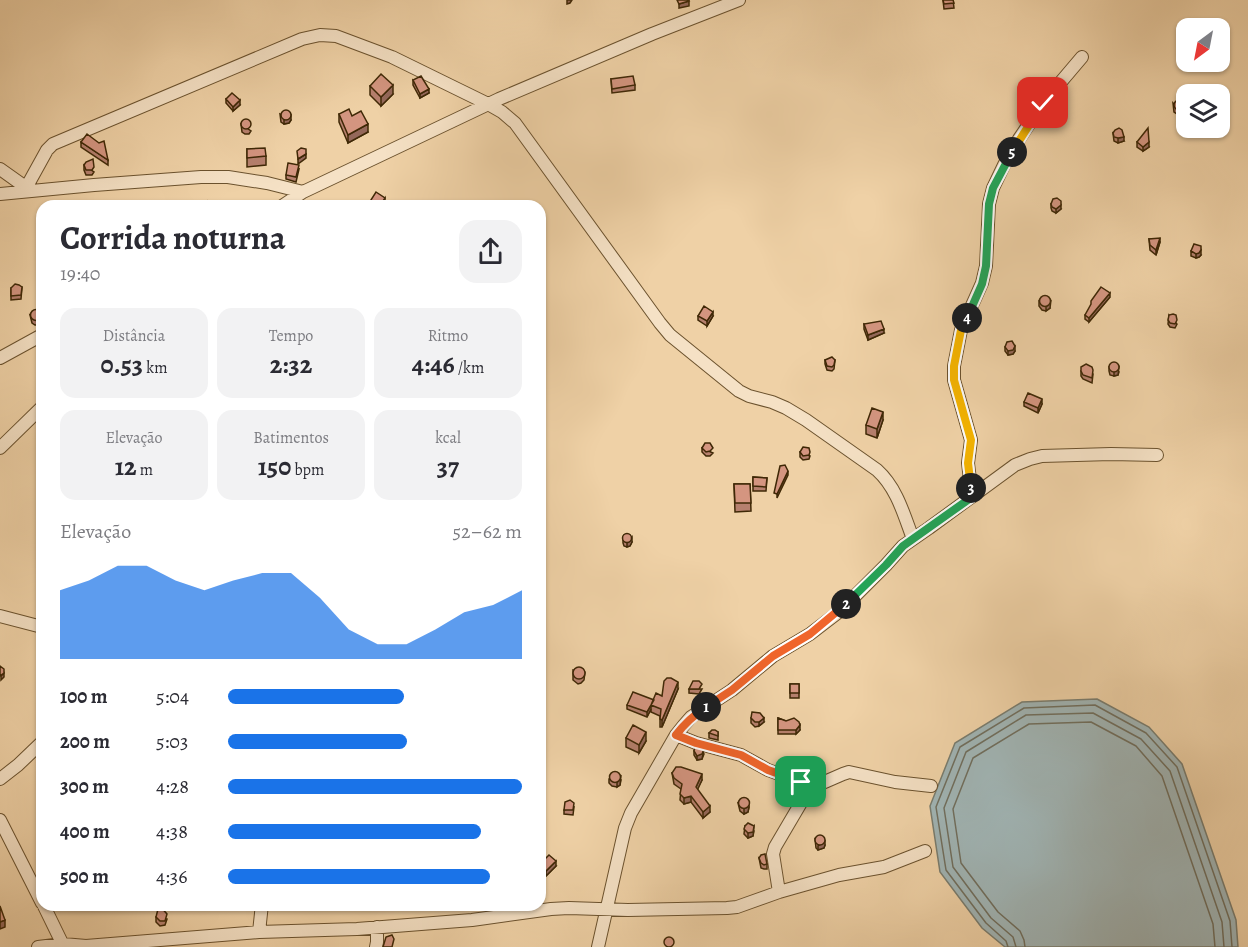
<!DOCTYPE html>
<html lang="pt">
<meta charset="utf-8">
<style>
:root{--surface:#fff;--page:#f2f2f3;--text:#2b2b33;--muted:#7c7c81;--accent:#1a73e8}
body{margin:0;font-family:Alegreya,serif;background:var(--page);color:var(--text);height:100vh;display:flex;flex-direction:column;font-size:22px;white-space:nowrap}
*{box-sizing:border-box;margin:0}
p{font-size:20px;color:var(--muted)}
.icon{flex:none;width:33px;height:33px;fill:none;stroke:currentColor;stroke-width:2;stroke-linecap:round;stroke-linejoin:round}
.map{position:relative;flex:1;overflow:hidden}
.panel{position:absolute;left:36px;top:200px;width:510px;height:711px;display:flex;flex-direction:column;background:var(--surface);border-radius:18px;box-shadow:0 2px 4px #0004}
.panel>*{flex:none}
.needle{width:39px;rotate:212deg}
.tools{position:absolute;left:1176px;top:18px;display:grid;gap:12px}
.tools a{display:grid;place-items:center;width:54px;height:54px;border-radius:12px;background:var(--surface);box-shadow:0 2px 4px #0004;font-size:30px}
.pin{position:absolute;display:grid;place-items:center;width:51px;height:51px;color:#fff;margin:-26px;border-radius:12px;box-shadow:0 3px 9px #0006}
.km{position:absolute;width:30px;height:30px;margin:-15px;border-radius:50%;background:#222;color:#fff;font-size:16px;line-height:30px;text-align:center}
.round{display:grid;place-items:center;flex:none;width:63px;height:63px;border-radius:18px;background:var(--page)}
.summary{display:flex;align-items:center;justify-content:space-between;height:102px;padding:0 24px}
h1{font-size:33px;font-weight:700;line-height:45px}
.figures{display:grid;grid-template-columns:repeat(3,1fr);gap:9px;height:102px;padding:6px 24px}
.figures div{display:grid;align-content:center;border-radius:15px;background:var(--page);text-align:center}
.figures b{font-size:26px;font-weight:700}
.figures small{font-size:16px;font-weight:400}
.figures p{font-size:16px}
.chart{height:168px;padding:12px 24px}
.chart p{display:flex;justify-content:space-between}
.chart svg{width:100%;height:108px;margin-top:6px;fill:var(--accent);opacity:.7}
ul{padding:0 24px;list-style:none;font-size:20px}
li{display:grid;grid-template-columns:96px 72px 1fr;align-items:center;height:45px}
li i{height:15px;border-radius:8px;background:var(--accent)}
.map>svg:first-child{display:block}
.water{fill:#a0b4b4;stroke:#797c6e;stroke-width:1.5}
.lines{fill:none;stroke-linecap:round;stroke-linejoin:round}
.shore{stroke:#706e5d;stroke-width:1.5}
.minor-casing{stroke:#6b522e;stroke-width:14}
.minor{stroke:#f5e1c5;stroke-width:12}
.wall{fill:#b6806e;stroke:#3f2806;stroke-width:1.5}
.shaded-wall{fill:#94685a;stroke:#3f2806;stroke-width:1.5}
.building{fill:#d49580;stroke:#3f2806;stroke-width:1.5}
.split-1-casing{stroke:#fff;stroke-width:12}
.split-2-casing{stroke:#fff;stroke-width:12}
.split-3-casing{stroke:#fff;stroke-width:12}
.split-4-casing{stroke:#fff;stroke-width:12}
.split-5-casing{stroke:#fff;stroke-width:12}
.split-6-casing{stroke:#fff;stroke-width:12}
.split-1{stroke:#f0652b;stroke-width:8}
.split-2{stroke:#f0652b;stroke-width:8}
.split-3{stroke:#22a559;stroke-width:8}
.split-4{stroke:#f5b400;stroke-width:8}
.split-5{stroke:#22a559;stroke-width:8}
.split-6{stroke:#f5b400;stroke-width:8}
</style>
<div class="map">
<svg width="1248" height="947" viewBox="0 0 1248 947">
<rect width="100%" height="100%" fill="#efd1a6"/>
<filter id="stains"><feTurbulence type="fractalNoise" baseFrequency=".00333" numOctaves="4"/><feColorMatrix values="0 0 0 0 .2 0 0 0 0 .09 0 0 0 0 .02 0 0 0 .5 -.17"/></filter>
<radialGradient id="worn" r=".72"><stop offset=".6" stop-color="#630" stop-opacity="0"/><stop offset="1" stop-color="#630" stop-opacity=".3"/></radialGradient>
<path class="water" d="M1097,699l52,28 33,37 54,156 2,27h-233l-23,-19 -42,-56 -10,-66 25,-63 67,-41z"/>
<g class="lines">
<path class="shore" d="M1008,947l-2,-6 -20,-18 -40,-53 -10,-63 24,-60 64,-39 71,-3 51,28 31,34 53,154 2,26
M1016,947l-3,-10 -22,-19 -38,-51 -9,-59 22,-56 60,-37 67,-2 48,26 29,32 52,151 2,25
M1025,947l-1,-7 -4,-9 -22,-19 -37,-49 -8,-54 20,-51 56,-34 62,-2 45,24 26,30 51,148 2,23"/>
<defs>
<path id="minor" d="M0,169l31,22
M26,188l21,-38 6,-6 249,-105 18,-4 16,1 56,21 96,47 14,8 13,11 145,200 10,12 69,56 10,5 23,6 14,6 20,12 71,50c20,18 27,45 36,69
M0,194l94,-9 107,-8h27l39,6 36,9
M282,206l21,-14 196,-93 153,-65 87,-34
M0,358l42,-23
M0,448l42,-41
M972,497l-4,-34 3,-23 -17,-60v-14l7,-36 21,-47 4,-17 3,-62 4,-16 11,-23 15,-26 24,-36 39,-46
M0,616l42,11
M676,735l20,8 45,12 27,15 41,15 11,-1 23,-10 6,-2 46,10 36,4
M0,779l18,-14 24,-23
M0,820l42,83
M779,892l-6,-38 2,-7 30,-51 4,-11
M43,904l21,43
M259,932l3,-28
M38,947l25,-3 23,2 173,-14 98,-3 115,-9 79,-11 18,-1 59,2 99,-2 10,-1 42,-15 60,-17 45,-8 41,-16
M376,947l1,-5v-15
M598,947l27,-119 6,-15 45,-78 8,-10 7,-8 41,-27 41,-34 37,-22 30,-23 46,-46 17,-19 10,-7 16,-11 86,-63 15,-6 12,-3 69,-2 46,1"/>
</defs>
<use href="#minor" class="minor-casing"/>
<use href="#minor" class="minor"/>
</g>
<path class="wall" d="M943,0h10l1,8 -10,1z
M611,79l24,6v5l-23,3z
M413,80l16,13 -9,5 -7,-13z
M370,86l23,8 -12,12 -11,-11z
M226,99l14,6 -7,6 -7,-8z
M1173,103l10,9 -3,2h-3l-3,-2z
M280,114l11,6 -2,3 -5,1 -3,-2z
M339,114l13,2 16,16 -20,11 -9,-21z
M241,124l10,7 -2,3h-4l-3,-2z
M1113,133l11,8 -6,2 -4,-2z
M81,142l27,18v5l-27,-18z
M1137,142l12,5 -6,4 -6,-4z
M247,149l19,7v9l-19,2z
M84,165l10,7 -2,3h-6l-2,-5z
M299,169l-3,13 -10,-3v-4z
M1051,204l10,5 -5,4 -4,-2 -1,-3z
M1149,239l11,3 -4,13 -6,-5z
M1191,251l10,4 -2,2 -3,1 -5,-2z
M22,287l-1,12 -10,1v-12z
M1110,297l-21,25 -4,-3v-4z
M1039,301l11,7 -4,3 -4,-1 -3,-4z
M30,315l12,7 -3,3h-4l-3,-2z
M1169,315l8,9 -2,4 -5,-1 -2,-3z
M698,316h15l-6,10 -9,-6z
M864,324l20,9 -16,7 -4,-11z
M1005,347l10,4 -2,3 -5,1 -3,-4z
M825,360h10l-1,9 -2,2 -5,-1 -2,-6z
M1109,367l10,5 -1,3 -4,1 -4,-1 -1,-4z
M1081,371l12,3 -1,9 -9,-4 -2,-3z
M1024,402l18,2 -4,9 -14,-7z
M883,420l-6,18 -11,-4v-9z
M702,448l11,5 -3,3h-4l-4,-4z
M800,452l10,4 -1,3 -6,1 -3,-3z
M753,477l14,1 -1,13h-13z
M734,484h16l1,27 -16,1z
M623,539l9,3 -2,4 -3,1 -3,-1 -1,-3z
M573,670l12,2 -1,8 -3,3 -3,1 -5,-4z
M790,684h9v14h-9z
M678,689l-16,38h-2v-11l-9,-4v-3l-4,8 -20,-8v-4l26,-5z
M689,689h13l-3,5 -10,-1z
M751,718l13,4 -5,4 -4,1 -4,-4z
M778,718l8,3 14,9 -4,4h-18z
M718,732v8l-9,-2v-5z
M626,738l20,3 -7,12 -13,-6z
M694,751l10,3 -2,5 -5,1 -3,-5z
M672,773l30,7 -5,9 13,23 -7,6 -12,-16 -7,2 -4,-4 1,-11 -7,-5z
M609,779l12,1 -1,5 -3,2 -5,-1 -3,-3z
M738,803l11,4 -1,5 -4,2 -4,-3z
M574,807l-1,8 -9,-1v-4z
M745,826l9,5 -1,5 -5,2 -4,-4z
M815,839l10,6 -1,3 -6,2 -2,-2z
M759,858l8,6v5h-3l-3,-1z
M540,864l16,2 -10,10 -6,-6z
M156,917l11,2 -2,6 -5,1 -4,-4z"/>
<path class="shaded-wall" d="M567,0h5l-2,3 -3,1z
M689,1v5l-10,2v-4z
M393,85v9l-12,12v-9z
M429,89v4l-9,5v-4z
M240,100v5l-7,6v-4z
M1184,103l-1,9 -3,2v-4z
M291,115v5l-2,3 -5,1v-4z
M368,124v8l-20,11v-8z
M1124,137v4l-6,2v-5z
M1149,142v5l-6,4v-4z
M306,154v4l-8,6v-5z
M385,198v4l-2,4h-3z
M1061,205v4l-5,4v-4z
M1160,238v4l-4,13v-5z
M1201,250v5l-2,2 -3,1v-4z
M1110,293v4l-21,25v-4z
M1051,300l-1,8 -4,3v-4z
M713,312v4l-6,10v-5z
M884,329v4l-16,7v-5z
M1015,346v5l-2,3 -5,1v-4z
M1119,367l-1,8 -4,1v-4z
M1042,399v5l-4,9v-5z
M883,412v8l-6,18v-9z
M788,471v4l-11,23v-4z
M632,537v5l-2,4 -3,1v-4z
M4,673v4l-3,3v-4z
M678,682v7l-16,38v-7z
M654,700l-3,5v4l-4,8v-5z
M764,718v4l-5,4v-4z
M800,725v5l-4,4v-4z
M646,732v9l-7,12v-8z
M704,749l-2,10 -5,1v-4z
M702,774v6l-6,13v-6z
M621,775l-1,10 -3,2v-4z
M691,796v6l-7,2v-6z
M749,803v4l-1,5 -4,2v-5z
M710,806v6l-7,6v-6z
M754,826l-1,10 -5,2v-5z
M825,841v4l-1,3 -6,2v-4z
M556,861v5l-10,10v-5z
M5,920v7l-5,2v-7z"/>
<path class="building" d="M677,0h11l1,1 -10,3z
M943,0h10l1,3 -10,1z
M381,74l12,11 -12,12 -11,-11z
M421,76l8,13 -9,5 -7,-14z
M633,76l2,9 -23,4 -1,-10z
M232,93l8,7 -7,7 -7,-8z
M1174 105a5 5 0 1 1 10 0a5 5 0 1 1-10 0Z
M349,109l3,7 9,-5 7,13 -20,11 -9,-21z
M281 115a5 5 0 1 1 10 0a5 5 0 1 1-10 0Z
M241 124a5 5 0 1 1 10 0a5 5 0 1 1-10 0Z
M1119,128l3,2 2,7 -6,1 -4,-1 -1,-4 2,-3z
M1148,128l1,14 -6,5 -6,-5z
M87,134l12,9 5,-2 4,19 -27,-18z
M265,148l1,8 -19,2v-9z
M301,148l5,1v5l-8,5 -1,-8z
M93,159l1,8 -2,3h-6l-2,-5 2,-3z
M288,163l11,2 -3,12 -10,-2z
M376,192l9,6 -5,8h-7l-4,-3z
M1057,198l4,3v4l-5,4 -4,-2 -1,-3 2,-5z
M207,201v5h-9l2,-2z
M1160,238l-4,12 -6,-5 -1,-6z
M1194,244l7,2v4l-2,3 -3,1 -5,-3z
M15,284l4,1 3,2 -1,8 -10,1v-8z
M1101,287l9,6 -21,25 -4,-3 6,-11v-3z
M1039.5 301a5.5 5.5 0 1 1 11 0a5.5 5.5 0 1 1-11 0Z
M704,306l9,6 -6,9 -9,-5z
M30.5 315a5.5 5.5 0 1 1 11 0a5.5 5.5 0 1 1-11 0Z
M1173,314l3,1 1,5 -2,4 -5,-1 -2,-3 1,-5z
M881,321l3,8 -16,6 -4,-11z
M1012,341l3,5 -2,4 -5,1 -3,-4 2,-5z
M832,357l3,3 -1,5 -2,2 -5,-1 -2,-6z
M1109 367a5 5 0 1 1 10 0a5 5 0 1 1-10 0Z
M1086,364l6,3 1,3 -1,8 -9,-3 -2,-4v-4z
M1028,393l14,6 -4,9 -14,-6z
M872,408l11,4 -6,17 -11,-4z
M705,443h5l3,5 -3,3 -4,1 -4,-4z
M803,447l6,1 1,4 -1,3 -6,1 -3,-4z
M785,465l3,6 -11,23 -3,-1 6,-27z
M753,477l14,1 -1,9 -13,-1z
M734,484h16l1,19h-16z
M622.5 538a4.5 4.5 0 1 1 9 0a4.5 4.5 0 1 1-9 0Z
M0,666l4,3v4l-4,3z
M573 673a6 6 0 1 1 12 0a6 6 0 1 1-12 0Z
M667,678h4l7,4 -16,38 -2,-1 1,-10 -10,-4 5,-12 6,3 2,-15z
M693,681h6l3,3 -3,5h-10z
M790,684h9v9h-9z
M633,692l21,8 -7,12 -20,-7z
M752,712l8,1 4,5 -5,4h-4l-4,-4z
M778,718l8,3 8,-3 5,4 1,3 -4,5h-18z
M633,725l13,7 -7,13 -13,-7z
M712,730h3l3,2v4l-9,-3z
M695,747l9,2 -2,5 -5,2 -3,-5z
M676,767h5l21,7 -6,13 14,19 -7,6 -12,-16 -7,2 -4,-4 2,-10 -8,-6 -2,-5z
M609.5 777a5.5 5.5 0 1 1 11 0a5.5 5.5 0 1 1-11 0Z
M738.5 803a5.5 5.5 0 1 1 11 0a5.5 5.5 0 1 1-11 0Z
M570,800l4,3 -1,7h-9l1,-8z
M748,823l6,3 -1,6 -5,1 -4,-4 1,-3z
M815 840a5 5 0 1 1 10 0a5 5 0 1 1-10 0Z
M765,854l2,10 -3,1 -3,-2 -2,-5 2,-3z
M549,855l7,6 -10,10 -6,-5v-2z
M159,905l8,9 -2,7h-5l-4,-4z
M0,906l5,14 -5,2z
M392,935l2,4 -2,8h-9l3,-10z
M664 942a5 5 0 1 1 10 0a5 5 0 1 1-10 0Z"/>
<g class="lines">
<defs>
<path id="split-1" d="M706,707c-12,8 -21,16 -30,28l20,8 45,12 27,15 33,12"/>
<path id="split-2" d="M706,707l26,-17 41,-34 37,-22 36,-30"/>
<path id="split-3" d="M846,604l40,-39 17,-19 69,-49 -1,-9"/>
<path id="split-4" d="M967,318l-6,12 -7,36v14l17,60 -3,23 3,25"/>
<path id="split-5" d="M967,318l15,-34 4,-18 3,-62 4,-16 19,-36"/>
<path id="split-6" d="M1012,152l31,-49"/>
</defs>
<use href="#split-1" class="split-1-casing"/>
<use href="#split-2" class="split-2-casing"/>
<use href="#split-3" class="split-3-casing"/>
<use href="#split-4" class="split-4-casing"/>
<use href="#split-5" class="split-5-casing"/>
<use href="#split-6" class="split-6-casing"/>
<use href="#split-1" class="split-1"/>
<use href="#split-2" class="split-2"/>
<use href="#split-3" class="split-3"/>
<use href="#split-4" class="split-4"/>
<use href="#split-5" class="split-5"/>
<use href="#split-6" class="split-6"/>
</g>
<rect width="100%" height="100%" filter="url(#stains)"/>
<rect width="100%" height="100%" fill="url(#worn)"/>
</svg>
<div class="tools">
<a><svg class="needle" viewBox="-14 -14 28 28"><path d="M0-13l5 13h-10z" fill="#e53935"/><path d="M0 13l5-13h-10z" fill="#7c7c81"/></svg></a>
<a><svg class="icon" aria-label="layers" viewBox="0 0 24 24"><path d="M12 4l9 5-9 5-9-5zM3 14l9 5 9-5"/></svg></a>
</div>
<div class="pin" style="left:801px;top:782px;background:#1e9e55"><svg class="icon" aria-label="arrive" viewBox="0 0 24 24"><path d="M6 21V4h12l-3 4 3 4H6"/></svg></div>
<div class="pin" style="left:1043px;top:103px;background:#d93025"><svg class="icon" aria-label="check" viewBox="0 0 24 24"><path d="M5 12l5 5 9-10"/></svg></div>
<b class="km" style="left:706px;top:707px">1</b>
<b class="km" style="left:846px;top:604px">2</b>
<b class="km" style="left:971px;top:488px">3</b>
<b class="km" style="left:967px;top:318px">4</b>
<b class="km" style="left:1012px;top:152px">5</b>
<section class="panel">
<div class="summary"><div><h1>Corrida noturna</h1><p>19:40</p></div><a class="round"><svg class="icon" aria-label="share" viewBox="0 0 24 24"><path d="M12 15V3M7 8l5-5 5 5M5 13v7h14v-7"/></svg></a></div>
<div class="figures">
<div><p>Distância</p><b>0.53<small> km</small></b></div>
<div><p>Tempo</p><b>2:32</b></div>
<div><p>Ritmo</p><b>4:46<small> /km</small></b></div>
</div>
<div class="figures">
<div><p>Elevação</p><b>12<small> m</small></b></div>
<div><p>Batimentos</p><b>150<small> bpm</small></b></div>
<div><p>kcal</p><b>37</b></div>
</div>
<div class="chart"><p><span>Elevação</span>52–62 m</p>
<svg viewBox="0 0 160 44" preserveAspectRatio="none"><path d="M0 44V16L10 12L20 6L30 6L40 12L50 16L60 12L70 9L80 9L90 19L100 32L110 38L120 38L130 32L140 25L150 22L160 16V44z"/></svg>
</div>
<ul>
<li><b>100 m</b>5:04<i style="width:60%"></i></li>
<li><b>200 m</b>5:03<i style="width:61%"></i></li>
<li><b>300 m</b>4:28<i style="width:100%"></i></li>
<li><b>400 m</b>4:38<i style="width:86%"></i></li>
<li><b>500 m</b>4:36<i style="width:89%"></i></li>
</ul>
</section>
</div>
